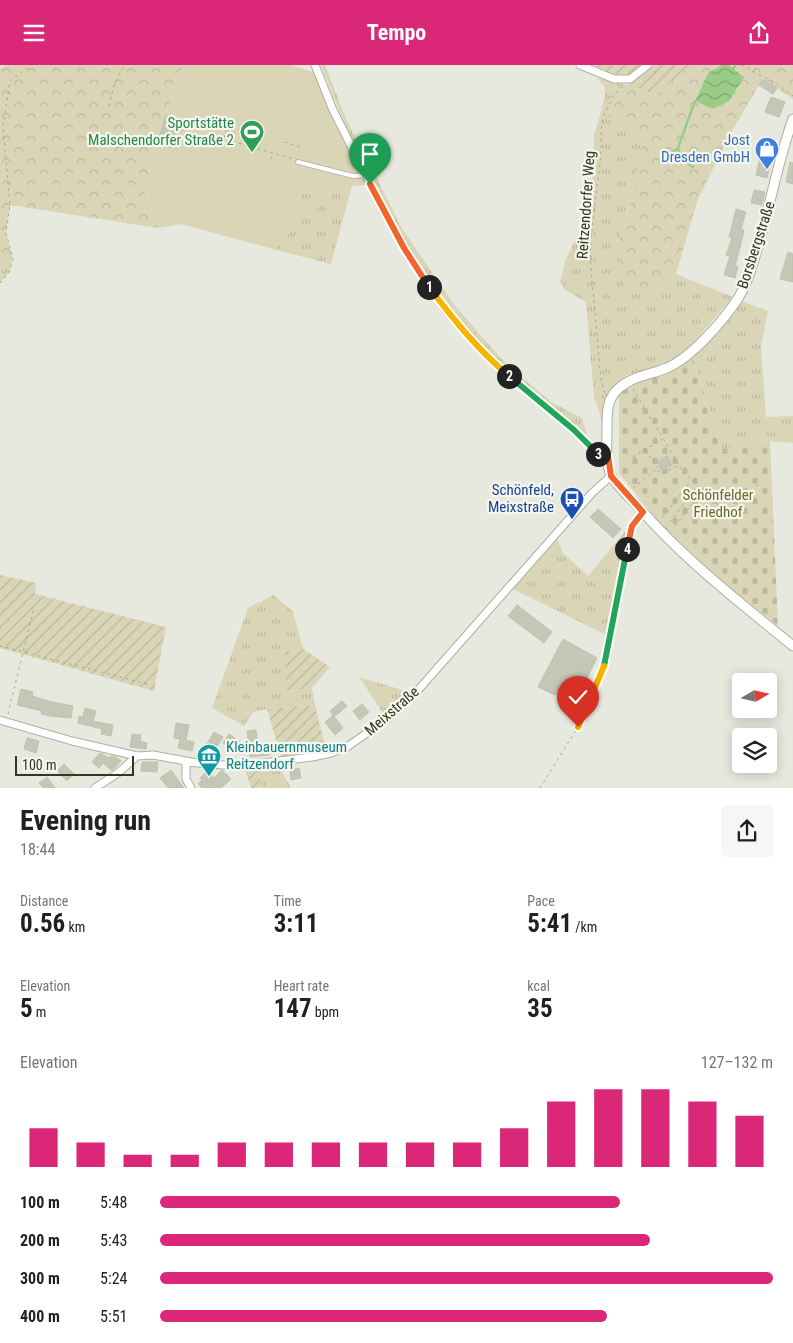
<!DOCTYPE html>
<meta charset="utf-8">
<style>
:root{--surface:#fff;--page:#f6f6f6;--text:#202124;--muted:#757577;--accent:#db2777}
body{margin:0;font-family:"Roboto Condensed",sans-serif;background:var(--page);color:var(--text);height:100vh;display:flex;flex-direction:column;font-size:19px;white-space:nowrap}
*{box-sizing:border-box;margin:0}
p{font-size:16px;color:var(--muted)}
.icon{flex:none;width:28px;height:28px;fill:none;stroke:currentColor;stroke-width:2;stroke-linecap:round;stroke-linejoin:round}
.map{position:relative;height:723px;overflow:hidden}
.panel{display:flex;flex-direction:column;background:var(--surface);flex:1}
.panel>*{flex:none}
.needle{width:32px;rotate:81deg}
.fabs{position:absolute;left:732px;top:608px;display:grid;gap:10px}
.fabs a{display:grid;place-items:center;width:45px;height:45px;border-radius:5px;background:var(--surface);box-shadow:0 2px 12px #0003;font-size:25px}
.scale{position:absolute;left:15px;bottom:12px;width:119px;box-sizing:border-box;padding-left:5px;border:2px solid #303820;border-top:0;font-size:14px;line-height:18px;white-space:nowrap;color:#303820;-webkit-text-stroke:4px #f5f6ee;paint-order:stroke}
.pin{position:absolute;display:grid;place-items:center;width:42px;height:42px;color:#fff;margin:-51px -21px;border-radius:50% 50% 50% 0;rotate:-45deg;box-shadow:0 0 5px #0007}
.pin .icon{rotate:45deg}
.km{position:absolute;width:25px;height:25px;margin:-12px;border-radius:50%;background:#222;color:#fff;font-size:14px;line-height:25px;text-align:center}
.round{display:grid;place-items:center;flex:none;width:52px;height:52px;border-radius:5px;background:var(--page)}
.overview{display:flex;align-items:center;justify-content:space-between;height:85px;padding:0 20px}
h1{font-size:28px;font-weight:700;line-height:38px}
.metrics{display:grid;grid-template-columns:repeat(3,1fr);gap:8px;height:85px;padding:5px 20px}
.metrics div{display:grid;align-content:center}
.metrics b{font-size:25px;font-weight:700}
.metrics small{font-size:14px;font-weight:400}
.metrics p{font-size:14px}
.chart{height:140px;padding:10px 20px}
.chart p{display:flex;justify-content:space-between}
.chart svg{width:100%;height:90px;margin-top:5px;stroke:var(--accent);stroke-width:6}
ul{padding:0 20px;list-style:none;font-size:16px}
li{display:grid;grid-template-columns:80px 60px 1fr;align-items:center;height:38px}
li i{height:12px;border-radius:6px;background:var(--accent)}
header{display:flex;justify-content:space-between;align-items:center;height:65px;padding:0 20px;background:var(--accent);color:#fff;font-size:22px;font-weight:700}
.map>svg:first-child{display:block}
.grass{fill:url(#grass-tufts)}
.forest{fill:url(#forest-crowns)}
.cemetery{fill:url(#cemetery-stones)}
.park{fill:#dad5b7}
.garden{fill:url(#garden-furrows)}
.water{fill:url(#water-waves)}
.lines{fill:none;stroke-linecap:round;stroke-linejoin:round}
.stream{stroke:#99cd87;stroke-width:2.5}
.building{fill:#c4c6b6;stroke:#bfc2b1}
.service-casing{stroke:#acb0a1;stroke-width:5.5}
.minor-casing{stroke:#acb0a1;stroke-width:9}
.tertiary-casing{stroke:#acb0a1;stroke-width:11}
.path{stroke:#9fac7f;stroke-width:1;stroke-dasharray:2.5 4;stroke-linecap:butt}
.service{stroke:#fff;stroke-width:4}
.minor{stroke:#fff;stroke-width:7}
.tertiary{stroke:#fff;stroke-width:9}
.split-1-casing{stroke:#fff;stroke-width:10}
.split-2-casing{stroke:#fff;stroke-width:10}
.split-3-casing{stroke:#fff;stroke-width:10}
.split-4-casing{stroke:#fff;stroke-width:10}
.split-5-casing{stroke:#fff;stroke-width:10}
.split-6-casing{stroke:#fff;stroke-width:10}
.split-1{stroke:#f0652b;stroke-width:6}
.split-2{stroke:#f5b400;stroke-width:6}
.split-3{stroke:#22a559;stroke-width:6}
.split-4{stroke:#f0652b;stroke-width:6}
.split-5{stroke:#22a559;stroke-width:6}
.split-6{stroke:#f5b400;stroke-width:6}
.labels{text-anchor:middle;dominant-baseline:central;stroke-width:4.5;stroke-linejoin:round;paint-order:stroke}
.leisure-label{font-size:15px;fill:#27864d;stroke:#f5f6ee;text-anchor:end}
.shop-label{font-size:15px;fill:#366cbe;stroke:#f5f6ee;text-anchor:end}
.street-label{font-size:15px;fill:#303820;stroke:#f5f6ee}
.transit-label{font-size:15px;fill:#164399;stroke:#f5f6ee;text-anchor:end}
.park-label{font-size:15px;fill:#6d6b2c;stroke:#f5f6ee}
.culture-label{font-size:15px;fill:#0d838f;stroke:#f5f6ee;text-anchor:start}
</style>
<header><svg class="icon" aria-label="menu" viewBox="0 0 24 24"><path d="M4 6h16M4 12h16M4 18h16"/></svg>Tempo<svg class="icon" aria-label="share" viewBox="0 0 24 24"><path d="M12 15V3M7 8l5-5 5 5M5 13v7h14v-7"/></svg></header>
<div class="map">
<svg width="793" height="723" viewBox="0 0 793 723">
<defs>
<pattern id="grass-tufts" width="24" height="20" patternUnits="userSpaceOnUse" patternTransform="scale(1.25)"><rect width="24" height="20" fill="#dad5b7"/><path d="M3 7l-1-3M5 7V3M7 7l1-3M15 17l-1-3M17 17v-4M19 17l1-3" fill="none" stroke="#bbb89d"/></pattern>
<pattern id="forest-crowns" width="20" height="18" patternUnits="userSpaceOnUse" patternTransform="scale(1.25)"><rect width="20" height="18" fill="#dad5b7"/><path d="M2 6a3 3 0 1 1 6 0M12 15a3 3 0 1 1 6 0" fill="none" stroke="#bbb89d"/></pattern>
<pattern id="cemetery-stones" width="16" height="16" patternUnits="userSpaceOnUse" patternTransform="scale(1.25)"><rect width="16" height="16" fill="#dad5b7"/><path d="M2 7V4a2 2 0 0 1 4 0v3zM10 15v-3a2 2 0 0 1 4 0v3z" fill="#bbb89d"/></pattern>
<pattern id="garden-furrows" width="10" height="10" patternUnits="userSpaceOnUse" patternTransform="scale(1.25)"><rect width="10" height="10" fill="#dad5b7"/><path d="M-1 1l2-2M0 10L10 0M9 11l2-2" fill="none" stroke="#bbb89d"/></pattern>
<pattern id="water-waves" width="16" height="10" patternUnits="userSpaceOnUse" patternTransform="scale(1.25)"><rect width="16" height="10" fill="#99cd87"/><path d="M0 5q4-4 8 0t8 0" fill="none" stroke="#7da76e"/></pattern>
</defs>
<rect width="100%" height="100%" fill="#e7e9de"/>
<path class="grass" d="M321,0h4l21,54 28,53 27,55 55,80 50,57 45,38 31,16 5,18c-37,-31 -77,-60 -109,-95 -71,-79 -119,-178 -157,-276z
M597,13l28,7 -17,31 30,19 4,10 -15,74 -12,27 42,46 19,-18 57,23 -47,54 -19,12 -40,12 -13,11 -11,18v27l-4,-21 -5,-12 -8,-96 -21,-12 -5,-9 6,-22 23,-48 3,-16 2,-58 11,-41 -1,-10z
M352,121l-21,78 -58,-15 14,-10 14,-50z
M13,194l-4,13 -9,11v-20z
M742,236l26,10 -7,35 5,71 27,-1v27l-23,-2 -49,8 -28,-91z
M627,464l3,1 -22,106 -95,-47 44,-50 6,14 25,23z
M273,530l20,16 10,38 -19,2 4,40 24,-3 3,17 -48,4 -14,3 -9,14 -32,-18 36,-100z
M359,612l50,15 -24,24z
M278,700l13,23h-29l-5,-20z"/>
<path class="forest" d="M6,0h178l-29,80 -10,48 13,35 -148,-23 -4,28 7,26 -13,4v-195z
M689,0h33l-14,8 -13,28 18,7 31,-32 -15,-11h64v34l-30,-21 -31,53 -34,68 -22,75 -19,18 -31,2 -11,-48 12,-27 15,-74 -4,-10 -30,-19 17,-31 6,-1 23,11 24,-18z"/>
<path class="cemetery" d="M693,293l28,91 49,-8 8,185 -68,-55 -51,-49 -40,-49v-79l15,-11 40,-13z"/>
<path class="park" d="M184,0h108l21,7 22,52 21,37 10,24 -65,4 -14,50 -14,10 -92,-25 -23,4 -13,-35 10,-48z"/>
<path class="garden" d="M594,0h51c-21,17 -29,10 -51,0z
M654,0h35l-11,12 -24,18 -23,-11z
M0,510l36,8 -1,11 131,33 -12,64 -154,-43z
M303,584l27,18 -18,21 -25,3 -3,-40z
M315,640l11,45 -45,7 -14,-48z
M257,703l5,20h-11l-6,-19z"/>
<path class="water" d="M722,0h7l15,12 -15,24 -16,8 -18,-8 13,-28z"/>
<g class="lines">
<path class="stream" d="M733,4l2,-3
M678,83l3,11 12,8
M661,96l17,-13 17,-47"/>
</g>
<path class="building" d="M763,14l14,9 -4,6 -14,-9z
M771,32l14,5 -6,15 -14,-5z
M166,50l21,7 -2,8 -8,-2 -7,20 -13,-4z
M760,93l11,2 -4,18 -11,-3z
M790,97l3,1v21l-7,-2z
M754,125l11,2 -3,13 -11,-2z
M736,144l10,3 -5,17 3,1 -4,18 -5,18 3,1 -3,11 -11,-3 6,-19 -4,-1 6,-17 -3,-1z
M788,187l5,2v28l-13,-3z
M667,391l5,9 -10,6 -5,-9z
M598,444l23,20 -8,9 -23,-21z
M517,540l35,27 -8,11 -36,-27z
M563,574l34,19 -21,42 -19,-9 -2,4 -17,-8z
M21,624l12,3 -1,4 20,6 21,4 -2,12 -22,-2 -8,-2 1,-3 -25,-6z
M342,636l5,5 -13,11 -4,-6z
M362,639l7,8 -9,8 -7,-9z
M85,643l11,3 -3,10 20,4 -2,11 -10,-2 1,-5 -24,-6 1,-7 4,1z
M333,650l10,13 -8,7 -10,-13z
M176,658l13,2 -3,15 8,2 -2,9 -14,-3 2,-9 -6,-1z
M256,665l2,14 10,-1 2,12 -20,2 -3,-26z
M214,667l9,5 -10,15 -8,-5z
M132,669l9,1 -1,6 7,2 -1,6 -16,-2z
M229,669l13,9 -7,9 -12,-9z
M27,673l12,3 -3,12 -12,-4z
M100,688l9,5 2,-2 5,1 5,4 -9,10 -9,-8 -4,5 -7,-6z
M142,697h16l-1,10 -16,-1z
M64,699l10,10 -7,7 -10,-10z
M299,703l2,10 -10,2 -1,-10z
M171,705l13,18h-16l-8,-10z
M222,705l9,9 -10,9h-19l-4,-4 4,-4 -2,-2 7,-7 7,7z
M47,712l8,11h-12l-4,-5z"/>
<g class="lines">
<defs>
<path id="service" d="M298,97l55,14 13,-1
M632,461l11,-14"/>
<path id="minor" d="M315,0l18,45 52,103 40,69 24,32 47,51 78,65 25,25 9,1
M580,0l34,14h16l18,-14
M0,655l72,21 65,15 16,-1 44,8 26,2 40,-2 49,-6 19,-4 16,-6 40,-28 32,-30 173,-196 19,-17
M186,696v18l5,9
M95,723l23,-15 19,-17"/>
<path id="tertiary" d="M793,54c-15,41 -22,83 -34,124 -6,20 -11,40 -22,57 -15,22 -45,57 -70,68 -17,7 -37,8 -51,23 -9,10 -9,22 -9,36 0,15 -2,34 4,48 4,9 18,22 25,29 46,54 102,97 157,142"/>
</defs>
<use href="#service" class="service-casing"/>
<use href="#minor" class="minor-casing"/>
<use href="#tertiary" class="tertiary-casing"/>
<path class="path" d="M742,0l33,18 18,13
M109,41l5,-21 10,-20
M188,69l36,5 69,20
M224,73l4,-13
M285,77l18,6
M271,94l2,-5
M0,218l9,-11 4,-13 -7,-26 4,-28 -7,-79 7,-45 21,-16
M633,324l51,84 40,37 10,6 27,-35
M605,328l-4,-13 -11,-124 1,-19 10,-82v-24l2,-14 11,-22 8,-8
M646,385l11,18
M633,392l29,-18
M633,423l24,-19 4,5 18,-9
M663,452l28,-36
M670,457l27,-36
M675,461l27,-35
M0,581l151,39
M8,649l25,-103
M540,723l38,-61 28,-65 24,-129"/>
<use href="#service" class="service"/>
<use href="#minor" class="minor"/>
<use href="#tertiary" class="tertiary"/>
</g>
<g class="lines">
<defs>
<path id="split-1" d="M370,119l34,64 25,39"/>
<path id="split-2" d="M429,222c24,32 49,63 80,89"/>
<path id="split-3" d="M509,311l65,54 24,24"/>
<path id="split-4" d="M598,389l10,2 3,20 32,36 -11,14 -5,23"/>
<path id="split-5" d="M604,601l23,-117"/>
<path id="split-6" d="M578,662l26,-61"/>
</defs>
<use href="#split-1" class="split-1-casing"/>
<use href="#split-2" class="split-2-casing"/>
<use href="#split-3" class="split-3-casing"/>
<use href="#split-4" class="split-4-casing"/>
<use href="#split-5" class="split-5-casing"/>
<use href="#split-6" class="split-6-casing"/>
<use href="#split-1" class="split-1"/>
<use href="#split-2" class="split-2"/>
<use href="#split-3" class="split-3"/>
<use href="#split-4" class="split-4"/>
<use href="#split-5" class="split-5"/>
<use href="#split-6" class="split-6"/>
</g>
<defs>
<symbol id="stadium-pin" viewBox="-11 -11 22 30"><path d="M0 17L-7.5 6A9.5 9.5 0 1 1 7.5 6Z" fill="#2e9e5b" stroke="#f5f6ee"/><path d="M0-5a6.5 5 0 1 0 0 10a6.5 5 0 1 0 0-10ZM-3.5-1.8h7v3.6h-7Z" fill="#fff"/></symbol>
<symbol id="shop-pin" viewBox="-11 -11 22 30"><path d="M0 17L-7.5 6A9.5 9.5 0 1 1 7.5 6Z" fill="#3f7fe0" stroke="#f5f6ee"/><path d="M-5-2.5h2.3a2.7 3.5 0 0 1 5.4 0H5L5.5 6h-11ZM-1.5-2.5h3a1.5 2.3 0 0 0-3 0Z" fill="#fff"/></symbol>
<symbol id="bus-pin" viewBox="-11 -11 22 30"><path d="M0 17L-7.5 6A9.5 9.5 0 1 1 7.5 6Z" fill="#1a4fb4" stroke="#f5f6ee"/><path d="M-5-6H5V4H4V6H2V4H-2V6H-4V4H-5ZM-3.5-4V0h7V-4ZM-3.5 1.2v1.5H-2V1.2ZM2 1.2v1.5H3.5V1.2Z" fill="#fff"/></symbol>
<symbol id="museum-pin" viewBox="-11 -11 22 30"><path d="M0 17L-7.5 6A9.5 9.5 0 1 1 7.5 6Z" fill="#0f9aa8" stroke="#f5f6ee"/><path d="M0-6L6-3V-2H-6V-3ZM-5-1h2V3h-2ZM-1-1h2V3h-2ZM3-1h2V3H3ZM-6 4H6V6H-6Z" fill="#fff"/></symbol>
</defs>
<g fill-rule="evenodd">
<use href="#stadium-pin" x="238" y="53" width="28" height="38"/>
<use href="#shop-pin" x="753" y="70" width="28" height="38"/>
<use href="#bus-pin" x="558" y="420" width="28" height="38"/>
<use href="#museum-pin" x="195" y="677" width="28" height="38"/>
</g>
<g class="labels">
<g class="leisure-label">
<text x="234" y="58">Sportstätte<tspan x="234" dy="17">Malschendorfer Straße 2</tspan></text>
</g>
<g class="shop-label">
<text x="750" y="75">Jost<tspan x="750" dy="17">Dresden GmbH</tspan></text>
</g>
<g class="street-label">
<text transform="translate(586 140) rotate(-86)">Reitzendorfer Weg</text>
<text transform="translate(756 180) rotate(-72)">Borsbergstraße</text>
<text transform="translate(392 646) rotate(-41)">Meixstraße</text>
</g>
<g class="transit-label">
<text x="554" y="425">Schönfeld,<tspan x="554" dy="17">Meixstraße</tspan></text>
</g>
<g class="park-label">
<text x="718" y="430">Schönfelder<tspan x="718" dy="17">Friedhof</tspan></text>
</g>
<g class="culture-label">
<text x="226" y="682">Kleinbauernmuseum<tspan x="226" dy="17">Reitzendorf</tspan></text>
</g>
</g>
</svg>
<div class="fabs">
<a><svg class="needle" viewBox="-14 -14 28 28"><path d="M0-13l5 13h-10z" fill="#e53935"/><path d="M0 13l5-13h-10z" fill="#757577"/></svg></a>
<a><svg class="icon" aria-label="layers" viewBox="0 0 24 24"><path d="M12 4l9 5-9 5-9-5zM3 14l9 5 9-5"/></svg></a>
</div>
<div class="scale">100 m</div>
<div class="pin" style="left:370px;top:119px;background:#1e9e55"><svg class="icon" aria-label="arrive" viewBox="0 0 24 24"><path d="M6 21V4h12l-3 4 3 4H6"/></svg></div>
<div class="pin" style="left:578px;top:662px;background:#d93025"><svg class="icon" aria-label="check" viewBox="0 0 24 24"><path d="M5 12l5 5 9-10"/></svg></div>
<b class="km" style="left:429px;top:222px">1</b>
<b class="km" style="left:509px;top:311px">2</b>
<b class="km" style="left:598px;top:389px">3</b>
<b class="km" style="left:627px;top:484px">4</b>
</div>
<section class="panel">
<div class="overview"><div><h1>Evening run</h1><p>18:44</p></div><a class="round"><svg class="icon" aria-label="share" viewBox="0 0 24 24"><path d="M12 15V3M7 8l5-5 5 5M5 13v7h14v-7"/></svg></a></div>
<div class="metrics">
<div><p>Distance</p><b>0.56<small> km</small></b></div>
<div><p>Time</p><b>3:11</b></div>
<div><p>Pace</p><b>5:41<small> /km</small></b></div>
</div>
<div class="metrics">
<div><p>Elevation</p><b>5<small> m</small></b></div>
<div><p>Heart rate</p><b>147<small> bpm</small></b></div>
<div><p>kcal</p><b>35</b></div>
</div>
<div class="chart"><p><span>Elevation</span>127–132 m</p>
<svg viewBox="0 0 160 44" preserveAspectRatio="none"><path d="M5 44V25M15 44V32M25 44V38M35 44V38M45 44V32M55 44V32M65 44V32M75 44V32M85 44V32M95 44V32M105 44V25M115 44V12M125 44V6M135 44V6M145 44V12M155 44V19"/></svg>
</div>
<ul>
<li><b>100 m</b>5:48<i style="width:75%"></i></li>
<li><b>200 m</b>5:43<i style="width:80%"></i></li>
<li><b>300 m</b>5:24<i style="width:100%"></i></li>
<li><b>400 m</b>5:51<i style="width:73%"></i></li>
</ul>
</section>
